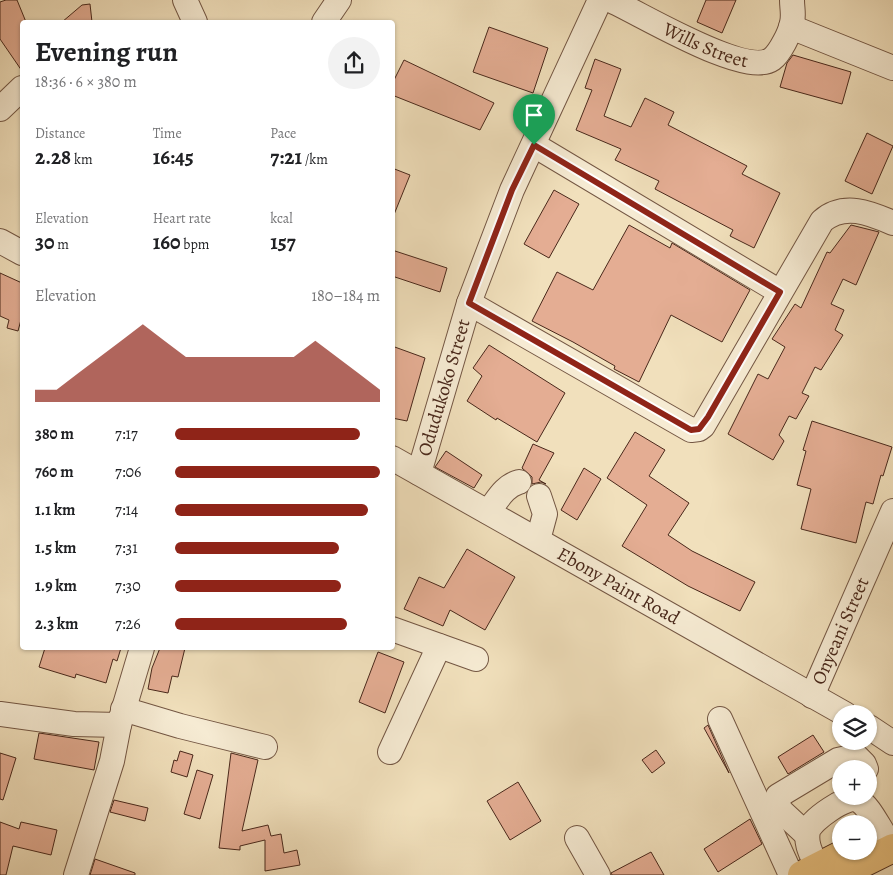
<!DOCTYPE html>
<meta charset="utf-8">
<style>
:root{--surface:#fff;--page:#f2f2f2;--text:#202124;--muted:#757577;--accent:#8f2418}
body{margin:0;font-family:Alegreya,serif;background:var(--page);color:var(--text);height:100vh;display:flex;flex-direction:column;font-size:19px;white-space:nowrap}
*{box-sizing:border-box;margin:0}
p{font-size:16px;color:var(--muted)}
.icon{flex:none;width:28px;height:28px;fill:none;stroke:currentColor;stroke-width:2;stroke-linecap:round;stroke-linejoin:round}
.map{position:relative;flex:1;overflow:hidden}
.sheet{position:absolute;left:20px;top:20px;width:375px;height:630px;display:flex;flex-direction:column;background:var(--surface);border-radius:5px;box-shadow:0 1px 4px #0004}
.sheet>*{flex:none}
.buttons{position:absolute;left:832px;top:705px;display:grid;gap:10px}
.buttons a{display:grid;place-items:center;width:45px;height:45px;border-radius:50%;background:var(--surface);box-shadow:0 1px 4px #0004;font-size:25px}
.pin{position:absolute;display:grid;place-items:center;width:42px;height:42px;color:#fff;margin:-51px -21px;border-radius:50% 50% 50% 0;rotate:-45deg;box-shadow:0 0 5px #0007}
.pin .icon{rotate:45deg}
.round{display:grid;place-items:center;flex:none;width:52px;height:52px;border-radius:26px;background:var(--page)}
.head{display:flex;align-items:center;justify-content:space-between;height:85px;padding:0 15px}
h1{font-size:28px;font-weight:700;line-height:38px}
.metrics{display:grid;grid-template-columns:repeat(3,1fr);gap:8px;height:85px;padding:5px 15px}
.metrics div{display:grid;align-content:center}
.metrics b{font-size:21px;font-weight:700}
.metrics small{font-size:14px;font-weight:400}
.metrics p{font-size:14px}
.chart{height:140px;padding:10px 15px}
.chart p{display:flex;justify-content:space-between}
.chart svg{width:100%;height:90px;margin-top:5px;fill:var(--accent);opacity:.7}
ul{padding:0 15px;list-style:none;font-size:16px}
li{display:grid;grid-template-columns:80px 60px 1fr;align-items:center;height:38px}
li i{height:12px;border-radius:6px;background:var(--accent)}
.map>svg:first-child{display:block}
.building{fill:#e4ad93;stroke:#49281b}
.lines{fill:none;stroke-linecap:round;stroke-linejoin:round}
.minor-casing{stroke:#735643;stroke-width:26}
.major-casing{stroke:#49281b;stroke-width:30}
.minor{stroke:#f6ebd3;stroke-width:24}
.major{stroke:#e8c07e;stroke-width:28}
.route-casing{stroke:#fff;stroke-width:10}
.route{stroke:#8f2418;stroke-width:6}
.labels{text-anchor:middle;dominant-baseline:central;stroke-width:4.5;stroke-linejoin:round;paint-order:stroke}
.street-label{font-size:19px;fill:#49281b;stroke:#f6ebd3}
</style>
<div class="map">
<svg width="893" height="875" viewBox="0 0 893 875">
<rect width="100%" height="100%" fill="#f1e0bc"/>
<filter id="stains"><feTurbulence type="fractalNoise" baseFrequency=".004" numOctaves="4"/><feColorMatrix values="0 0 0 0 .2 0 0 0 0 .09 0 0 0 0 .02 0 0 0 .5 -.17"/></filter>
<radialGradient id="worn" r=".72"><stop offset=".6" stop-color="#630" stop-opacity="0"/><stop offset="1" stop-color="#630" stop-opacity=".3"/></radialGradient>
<path class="building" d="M6,0h11l9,22h-4v49l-22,-32v-37z
M706,0h30l-14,33 -25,-11z
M90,4l2,18h-30l20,-17z
M489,27l59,21 -15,45 -60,-21z
M793,55l58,17 -9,32 -62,-17 7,-24z
M595,59l26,10 -17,47 27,11 14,-29 29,14 -6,13 79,41 -5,8 38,19 -26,55 -24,-12 3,-6 -78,-41 4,-8 -44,-21 6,-11 -45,-19 16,-40 -7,-2z
M404,60l90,43 -14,27 -88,-35v-11z
M867,133l26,13 -21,48 -27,-13z
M392,168l18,7 -17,42h-1z
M554,190l25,14 -30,54 -25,-14z
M629,225l41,23 2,-5 78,47 -28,52 -51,-27 -32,67 -25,-13 1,-3 -42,-24 -41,-21 25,-49 36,18z
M851,225l28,7 -23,53 -13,-6 -12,25 13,6 -9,20 8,5 -22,35 -6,-3 -13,26 7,3 -13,23 -7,-3 -10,19 5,6 -11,19 -45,-26 30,-60 10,5 17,-32 -13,-8 23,-35 6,4 26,-56 3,1z
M392,250l55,18 -7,24 -48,-16z
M0,273l22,10v33l-4,15 -11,-3 2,-8 -9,-4z
M489,345l76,48 -28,49 -40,-24 -1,2 -29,-19 15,-25 -9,-8z
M392,346l33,12 -18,63 -15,-3z
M812,421l80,26 -9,29 -2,-1 -8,29 -7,-2 -10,41 -55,-14 10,-40 -14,-4 9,-34 -3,-1z
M635,432l30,18 -16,26 40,27 -21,32 24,16 63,31 -15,29 -52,-25 -66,-40 25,-41 -40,-27z
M533,444l21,9 -15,27 7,4 -5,-2 -9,2v-7l-10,-9z
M446,451l36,24 -8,13 -39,-21z
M584,468l17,11 -24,41 -16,-10z
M467,549l48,28 -30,53 -35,-20 -7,16 -39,-17 15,-32 25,11z
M45,648h76l-4,13 -4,-2 -7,24 -30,-9 -1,4 -36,-11z
M160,648h25l-7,29 -6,-1 -4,17 -20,-4 4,-21z
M378,652l26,10 -19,51 -26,-11z
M708,725l21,48 -25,-45z
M39,733l60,9 -5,28 -60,-11z
M813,735l11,17 -36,22 -10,-17z
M656,750l9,13 -13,10 -10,-13z
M180,751l13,4 -6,22 -16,-5 3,-12 3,1z
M0,753l16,5 -13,42 -3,-1z
M231,753l27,7 -16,71 26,-6 3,11 10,-2 3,19 13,-3 3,15 -35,6v-31l-25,6v4l-21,-2z
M197,770l16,5 -13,44 -16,-5z
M518,782l23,39 -31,19 -23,-39z
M114,800l34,8 -3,13 -35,-9z
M750,819l12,25 -44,28 -14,-23z
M0,822l19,7 2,-7 36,8 -6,25 -38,-9 -7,29h-6z
M651,852l13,23h-52l-1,-2z
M95,859l40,14v2h-45z"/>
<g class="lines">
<defs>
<g id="minor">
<path d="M185,0l10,22"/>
<path id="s1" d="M610,0c30,13 135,78 162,59 8,-6 18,-26 20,-36 2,-8 0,-15 0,-23"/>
<path d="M324,22l15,-22"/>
<path d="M791,27l102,41"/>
<path d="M0,109l22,-21"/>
<path d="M534,145l246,147"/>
<path d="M0,241l22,12"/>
<path d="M469,303l222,127 8,-1 4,-3 119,-205c22,-19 48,-8 71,2"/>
<path id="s2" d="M392,458l453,256"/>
<path id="s3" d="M419,473l50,-170 43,-113 88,-190"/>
<path d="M488,512c9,-11 16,-26 31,-30"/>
<path d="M538,540l7,-26 -6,-18"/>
<path d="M392,629l84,30"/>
<path id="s4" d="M812,696l81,-185"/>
<path d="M123,709l57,17 85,21"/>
<path d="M0,714l74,10 45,1 23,-77"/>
<path d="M720,719l71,156"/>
<path d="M869,727l24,16"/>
<path d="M390,752l49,-106"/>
<path d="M807,835l-28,-26 -1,-13 60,-36 18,-4 8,8 2,5"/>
<path d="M577,838l21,37"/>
<path d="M817,867c-5,-12 -12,-23 -9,-36 3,-11 40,-37 50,-31 11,6 19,24 26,34"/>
<path d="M76,875l36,-114 7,-36"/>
</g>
<path id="major" d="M802,875l47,-24
M839,875l54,-27"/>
</defs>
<use href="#minor" class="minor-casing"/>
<use href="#major" class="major-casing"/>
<use href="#minor" class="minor"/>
<use href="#major" class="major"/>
</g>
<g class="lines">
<defs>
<path id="route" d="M534,145l246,147 -72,125 -9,12 -8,1 -222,-127 43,-113z"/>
</defs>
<use href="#route" class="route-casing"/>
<use href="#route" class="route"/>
</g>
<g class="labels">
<g class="street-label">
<text stroke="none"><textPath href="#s1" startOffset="106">Wills Street</textPath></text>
<text stroke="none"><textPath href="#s3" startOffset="89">Odudukoko Street</textPath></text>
<text stroke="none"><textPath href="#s2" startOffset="260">Ebony Paint Road</textPath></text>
<text stroke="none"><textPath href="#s4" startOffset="71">Onyeani Street</textPath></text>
</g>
</g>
<rect width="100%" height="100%" filter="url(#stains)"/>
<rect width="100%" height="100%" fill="url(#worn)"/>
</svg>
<div class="buttons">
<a><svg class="icon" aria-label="layers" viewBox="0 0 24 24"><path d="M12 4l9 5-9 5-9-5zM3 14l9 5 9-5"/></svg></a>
<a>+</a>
<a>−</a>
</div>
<div class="pin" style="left:534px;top:145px;background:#1e9e55"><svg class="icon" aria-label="arrive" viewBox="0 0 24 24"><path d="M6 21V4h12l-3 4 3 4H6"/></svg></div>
<section class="sheet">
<div class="head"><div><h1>Evening run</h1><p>18:36 · 6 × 380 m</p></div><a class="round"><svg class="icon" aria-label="share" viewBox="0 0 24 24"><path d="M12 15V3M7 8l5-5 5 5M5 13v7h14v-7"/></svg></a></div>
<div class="metrics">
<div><p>Distance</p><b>2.28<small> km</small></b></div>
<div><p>Time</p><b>16:45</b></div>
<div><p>Pace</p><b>7:21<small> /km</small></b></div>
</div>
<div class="metrics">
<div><p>Elevation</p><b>30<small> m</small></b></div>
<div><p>Heart rate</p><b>160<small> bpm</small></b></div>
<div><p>kcal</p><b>157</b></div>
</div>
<div class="chart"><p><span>Elevation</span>180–184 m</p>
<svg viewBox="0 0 160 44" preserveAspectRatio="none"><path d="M0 44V38L10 38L20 30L30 22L40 14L50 6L60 14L70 22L80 22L90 22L100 22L110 22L120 22L130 14L140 22L150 30L160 38V44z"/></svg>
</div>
<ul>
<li><b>380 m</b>7:17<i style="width:90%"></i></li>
<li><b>760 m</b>7:06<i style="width:100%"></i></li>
<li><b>1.1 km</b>7:14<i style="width:94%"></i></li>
<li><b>1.5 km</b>7:31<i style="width:80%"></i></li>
<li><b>1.9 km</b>7:30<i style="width:81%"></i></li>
<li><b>2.3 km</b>7:26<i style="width:84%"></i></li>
</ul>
</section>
</div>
